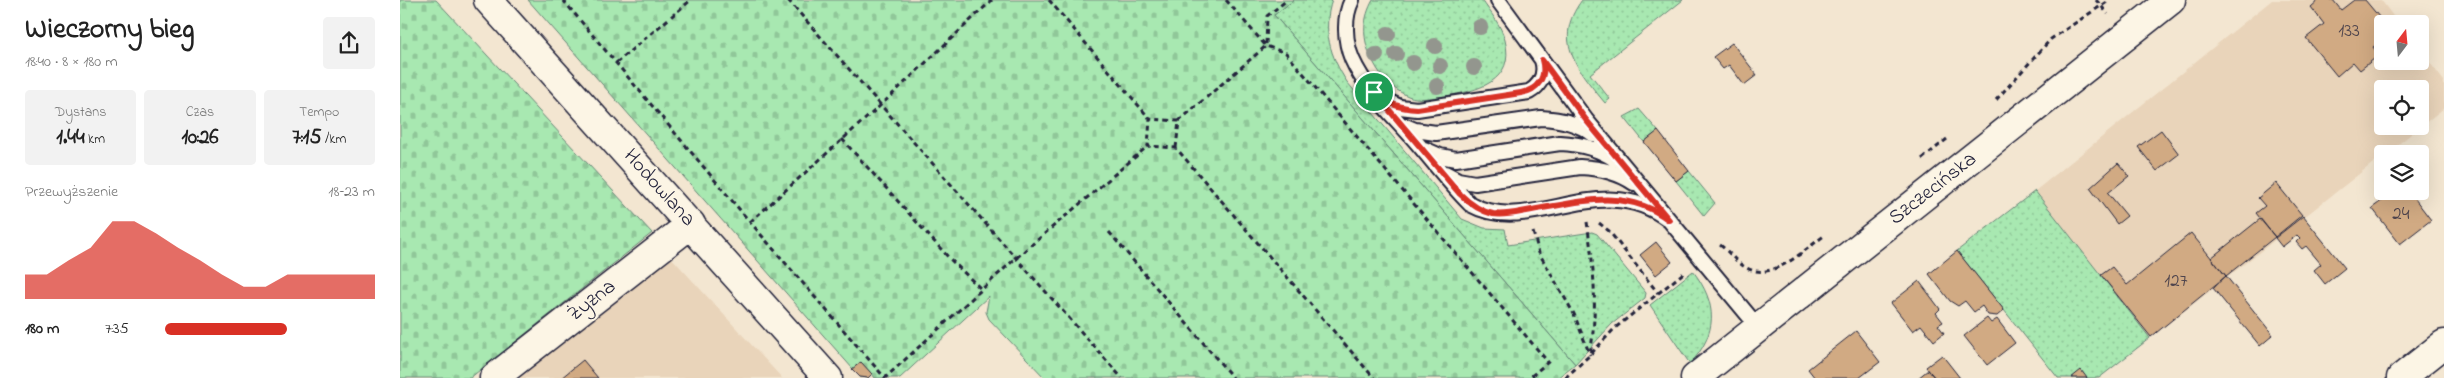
<!DOCTYPE html>
<html lang="pl">
<meta charset="utf-8">
<style>
:root{--surface:#fff;--page:#f2f2f2;--text:#222;--muted:#767676;--accent:#d93025}
body{margin:0;font-family:"Indie Flower",sans-serif;background:var(--page);color:var(--text);height:100vh;display:flex;flex-direction:column;font-size:19px;white-space:nowrap}
*{box-sizing:border-box;margin:0}
p{font-size:16px;color:var(--muted)}
.icon{flex:none;width:28px;height:28px;fill:none;stroke:currentColor;stroke-width:2;stroke-linecap:round;stroke-linejoin:round}
.map{position:relative;flex:1;overflow:hidden}
.sheet{display:flex;flex-direction:column;background:var(--surface);width:400px}
.sheet>*{flex:none}
.needle{width:32px;rotate:16deg}
.tools{position:absolute;left:1974px;top:15px;display:grid;gap:10px}
.tools a{display:grid;place-items:center;width:55px;height:55px;border-radius:5px;background:var(--surface);box-shadow:0 5px 20px #0002;font-size:25px}
.pin{position:absolute;display:grid;place-items:center;width:42px;height:42px;color:#fff;margin:-21px;border:2px solid #fff;border-radius:50%;box-shadow:0 1px 5px #0007}
.round{display:grid;place-items:center;flex:none;width:52px;height:52px;border-radius:5px;background:var(--page)}
.head{display:flex;align-items:center;justify-content:space-between;height:85px;padding:0 25px}
h1{font-size:28px;font-weight:700;line-height:38px}
.figures{display:grid;grid-template-columns:repeat(3,1fr);gap:8px;height:85px;padding:5px 25px}
.figures div{display:grid;align-content:center;border-radius:5px;background:var(--page);text-align:center}
.figures b{font-size:21px;font-weight:700}
.figures small{font-size:14px;font-weight:400}
.figures p{font-size:14px}
.chart{height:140px;padding:10px 25px}
.chart p{display:flex;justify-content:space-between}
.chart svg{width:100%;height:90px;margin-top:5px;fill:var(--accent);opacity:.7}
ul{padding:0 25px;list-style:none;font-size:16px}
li{display:grid;grid-template-columns:80px 60px 1fr;align-items:center;height:38px}
li i{height:12px;border-radius:6px;background:var(--accent)}
main{display:flex;flex:1;min-height:0}
.map>svg:first-child{display:block}
.built{fill:#e9d4ba;fill-rule:evenodd}
.grass{fill:url(#grass-dots);stroke:#658576}
.cemetery{fill:url(#cemetery-stones);stroke:#658576}
.building{fill:#d1aa83;stroke:#22223b}
.lines{fill:none;stroke-linecap:round;stroke-linejoin:round}
.service-casing{stroke:#22223b;stroke-width:18}
.minor-casing{stroke:#22223b;stroke-width:31}
.secondary-casing{stroke:#22223b;stroke-width:31}
.path{stroke:#22223b;stroke-width:3;stroke-dasharray:5 4;stroke-linecap:butt}
.service{stroke:#fcf5e5;stroke-width:14}
.minor{stroke:#fcf5e5;stroke-width:28}
.secondary{stroke:#fcf5e5;stroke-width:28}
.tree{fill:#93968e}
.route-casing{stroke:#fff;stroke-width:10}
.route{stroke:#d93025;stroke-width:6}
.labels{text-anchor:middle;dominant-baseline:central;stroke-width:4;stroke-linejoin:round;paint-order:stroke}
.number-label{font-size:19px;fill:#4e444d}
.street-label{font-size:21px;fill:#22223b;stroke:#fcf5e5}
</style>
<main>
<section class="sheet">
<div class="head"><div><h1>Wieczorny bieg</h1><p>18:40 · 8 × 180 m</p></div><a class="round"><svg class="icon" aria-label="share" viewBox="0 0 24 24"><path d="M12 15V3M7 8l5-5 5 5M5 13v7h14v-7"/></svg></a></div>
<div class="figures">
<div><p>Dystans</p><b>1.44<small> km</small></b></div>
<div><p>Czas</p><b>10:26</b></div>
<div><p>Tempo</p><b>7:15<small> /km</small></b></div>
</div>
<div class="chart"><p><span>Przewyższenie</span>18–23 m</p>
<svg viewBox="0 0 160 44" preserveAspectRatio="none"><path d="M0 44V32L10 32L20 25L30 19L40 6L50 6L60 12L70 19L80 25L90 32L100 38L110 38L120 32L130 32L140 32L150 32L160 32V44z"/></svg>
</div>
<ul>
<li><b>180 m</b>7:35<i style="width:58%"></i></li>
</ul>
</section>
<div class="map">
<svg width="2044" height="378" viewBox="0 0 2044 378">
<defs>
<pattern id="grass-dots" width="8" height="8" patternUnits="userSpaceOnUse" patternTransform="scale(1.25)"><rect width="8" height="8" fill="#a8e8b1"/><path d="M2 2h.1M6 6h.1" fill="none" stroke="#90c799" stroke-width="1.8" stroke-linecap="round"/></pattern>
<pattern id="cemetery-stones" width="16" height="16" patternUnits="userSpaceOnUse" patternTransform="scale(1.25)"><rect width="16" height="16" fill="#a8e8b1"/><path d="M2 7V4a2 2 0 0 1 4 0v3zM10 15v-3a2 2 0 0 1 4 0v3z" fill="#90c799"/></pattern>
</defs>
<rect width="100%" height="100%" fill="#f3e6d1"/>
<filter id="ink" filterUnits="userSpaceOnUse"><feTurbulence type="fractalNoise" baseFrequency=".02" numOctaves="2"/><feDisplacementMap in="SourceGraphic" scale="10" xChannelSelector="R" yChannelSelector="G"/><feConvolveMatrix kernelMatrix="1 2 1 2 8 2 1 2 1" color-interpolation-filters="sRGB"/></filter>
<g filter="url(#ink)">
<path class="built" d="M1872,0h109l18,24h-17v37h38v-11l24,31v27l-58,46h-4v2l-232,182 -115,-147zM1982,89h38v37h-38z
M269,255l113,123h-271z"/>
<path class="grass" d="M894,0h38c-10,30 -2,56 15,82l115,137 22,9 21,1 3,16 84,-13 5,2 49,59 -1,5 -33,26 -37,40 -301,-349z
M973,0h109c8,12 19,25 23,40 11,42 -29,51 -59,56 -13,1 -26,5 -38,0 -19,-8 -30,-23 -38,-41 -8,-19 -7,-37 3,-55z
M1182,0h101l-93,74 20,25 -5,4c-26,-32 -54,-62 -23,-103z
M1239,109l19,22 -14,11 -20,-25z
M1289,171l26,32 -11,13 -28,-35z
M1635,191l115,147 -51,40h-41l-101,-127z
M1293,271c25,33 25,62 -3,93l-40,-59z"/>
<path class="cemetery" d="M0,0h36l216,233 -182,145h-70z
M128,0h766l-20,15 301,349 -18,14h-512l-56,-59 -3,-7 3,-16 -89,82h-25l-3,-4 -4,4 -8,-1z"/>
<path class="building" d="M1919,0h14l8,10 13,-10h11l20,24h-3v16l-9,7 6,8 -19,15 -7,-8 -16,14 -31,-38 18,-14 -13,-17z
M1332,43l25,32 -13,10 -15,-20 -6,4 -10,-12z
M1761,130l18,24 -22,17 -19,-24z
M1258,131l31,40 -13,10 -32,-39z
M1718,163l11,13 -21,17 19,23 -10,8 -27,-36z
M1876,183l26,32 -27,22 -19,-24 9,-7 -7,-8z
M1984,191h7l5,6 8,-6h5l22,29 -31,24 -28,-36 11,-8 -4,-5z
M1903,216l42,52 -20,16 -11,-14 7,-6 -15,-18 -4,3 -6,-7 4,-4 -3,-3 -15,12 -7,-9z
M1860,219l15,18 -49,39 -15,-18z
M1791,233l35,43 -75,61 -50,-62 11,-8 15,18z
M1256,242l16,20 -16,13 -16,-20z
M1557,251l47,59 -7,6 -9,-1 -6,-9 -8,6 -9,-11 -7,5 -8,-5 -21,-27z
M1826,276l47,59 -13,11 -47,-58z
M1519,281l21,28 -4,4 7,9 -5,3 6,8 -10,8 -13,-16 -8,6 -22,-28z
M1587,318l4,5 6,-4 18,24 -28,22 -23,-29z
M1456,331l24,31 -21,16h-44l-7,-9z
M1542,355l18,23h-25l-9,-11z
M183,360l15,18h-37z
M461,362l11,12 -4,4 -8,-1 -8,-8z
M1528,370l7,8h-17z
M1681,370l6,8h-16z"/>
<g class="lines">
<defs>
<path id="service" d="M952,0c-9,18 -7,42 0,59 14,32 44,59 66,85 17,20 33,41 52,60 62,34 130,-37 199,16
M1098,0l88,120 172,207
M983,99l17,8 17,2 112,-17c12,-7 17,-19 13,-32
M1003,125l12,5 21,3 105,-15c19,1 37,5 52,16
M1024,149l16,7 16,3 104,-16c20,1 38,5 54,16
M1045,173l13,7 17,3 105,-16c19,1 38,5 54,16"/>
<path id="minor" d="M88,0l340,378
M94,378l197,-154
M2001,378l43,-34"/>
<path id="secondary" d="M1295,378l476,-378"/>
</defs>
<use href="#service" class="service-casing"/>
<use href="#minor" class="minor-casing"/>
<use href="#secondary" class="secondary-casing"/>
<path class="path" d="M163,0l187,222 135,156 131,-120 132,-112
M388,0l334,378
M649,0l101,119
M826,0l40,46 20,7 262,309 -19,16
M1696,0l12,14
M216,63l75,-63
M1596,100l55,-61 59,-39
M779,121l87,-75 1,-30 20,-16
M442,139l107,119 33,32
M776,148l3,-27 -29,-2 -2,27 28,2 198,230
M1522,159l25,-20
M350,222l131,-117 111,-105
M1187,222c7,47 11,85 3,133
M1199,223l10,8 49,62
M709,232l124,146
M1133,232l6,21 35,61 16,41
M1320,245c10,7 16,18 27,23 25,14 57,-18 77,-32
M1165,378l25,-23 25,-27 71,-57"/>
<use href="#service" class="service"/>
<use href="#minor" class="minor"/>
<use href="#secondary" class="secondary"/>
</g>
<g class="tree">
<circle cx="1080" cy="27" r="8"/>
<circle cx="988" cy="34" r="8"/>
<circle cx="1035" cy="46" r="8"/>
<circle cx="996" cy="54" r="8"/>
<circle cx="976" cy="55" r="8"/>
<circle cx="1013" cy="63" r="8"/>
<circle cx="1040" cy="66" r="8"/>
<circle cx="1074" cy="67" r="8"/>
<circle cx="1037" cy="86" r="8"/>
</g>
</g>
<g class="lines" filter="url(#ink)">
<defs>
<path id="route" d="M1142,60l44,60 83,100c-43,-33 -89,-18 -137,-10 -13,2 -26,6 -39,4 -13,-3 -23,-10 -33,-20l-86,-102c13,12 26,16 43,17l104,-16c17,-3 26,-16 21,-33z"/>
</defs>
<use href="#route" class="route-casing"/>
<use href="#route" class="route"/>
</g>
<g class="labels">
<g class="number-label">
<text x="1949" y="31">133</text>
<text x="2001" y="214">24</text>
<text x="1776" y="281">127</text>
</g>
<g class="street-label">
<text transform="translate(259 188) rotate(48)">Hodowlana</text>
<text transform="translate(1533 189) rotate(-38)">Szczecińska</text>
<text transform="translate(192 301) rotate(-38)">Żyzna</text>
</g>
</g>
</svg>
<div class="tools">
<a><svg class="needle" viewBox="-14 -14 28 28"><path d="M0-13l5 13h-10z" fill="#e53935"/><path d="M0 13l5-13h-10z" fill="#767676"/></svg></a>
<a><svg class="icon" aria-label="locate" viewBox="0 0 24 24"><circle cx="12" cy="12" r="6"/><path d="M12 2v4M12 18v4M2 12h4M18 12h4"/></svg></a>
<a><svg class="icon" aria-label="layers" viewBox="0 0 24 24"><path d="M12 4l9 5-9 5-9-5zM3 14l9 5 9-5"/></svg></a>
</div>
<div class="pin" style="left:974px;top:92px;background:#1e9e55"><svg class="icon" aria-label="arrive" viewBox="0 0 24 24"><path d="M6 21V4h12l-3 4 3 4H6"/></svg></div>
</div>
</main>
